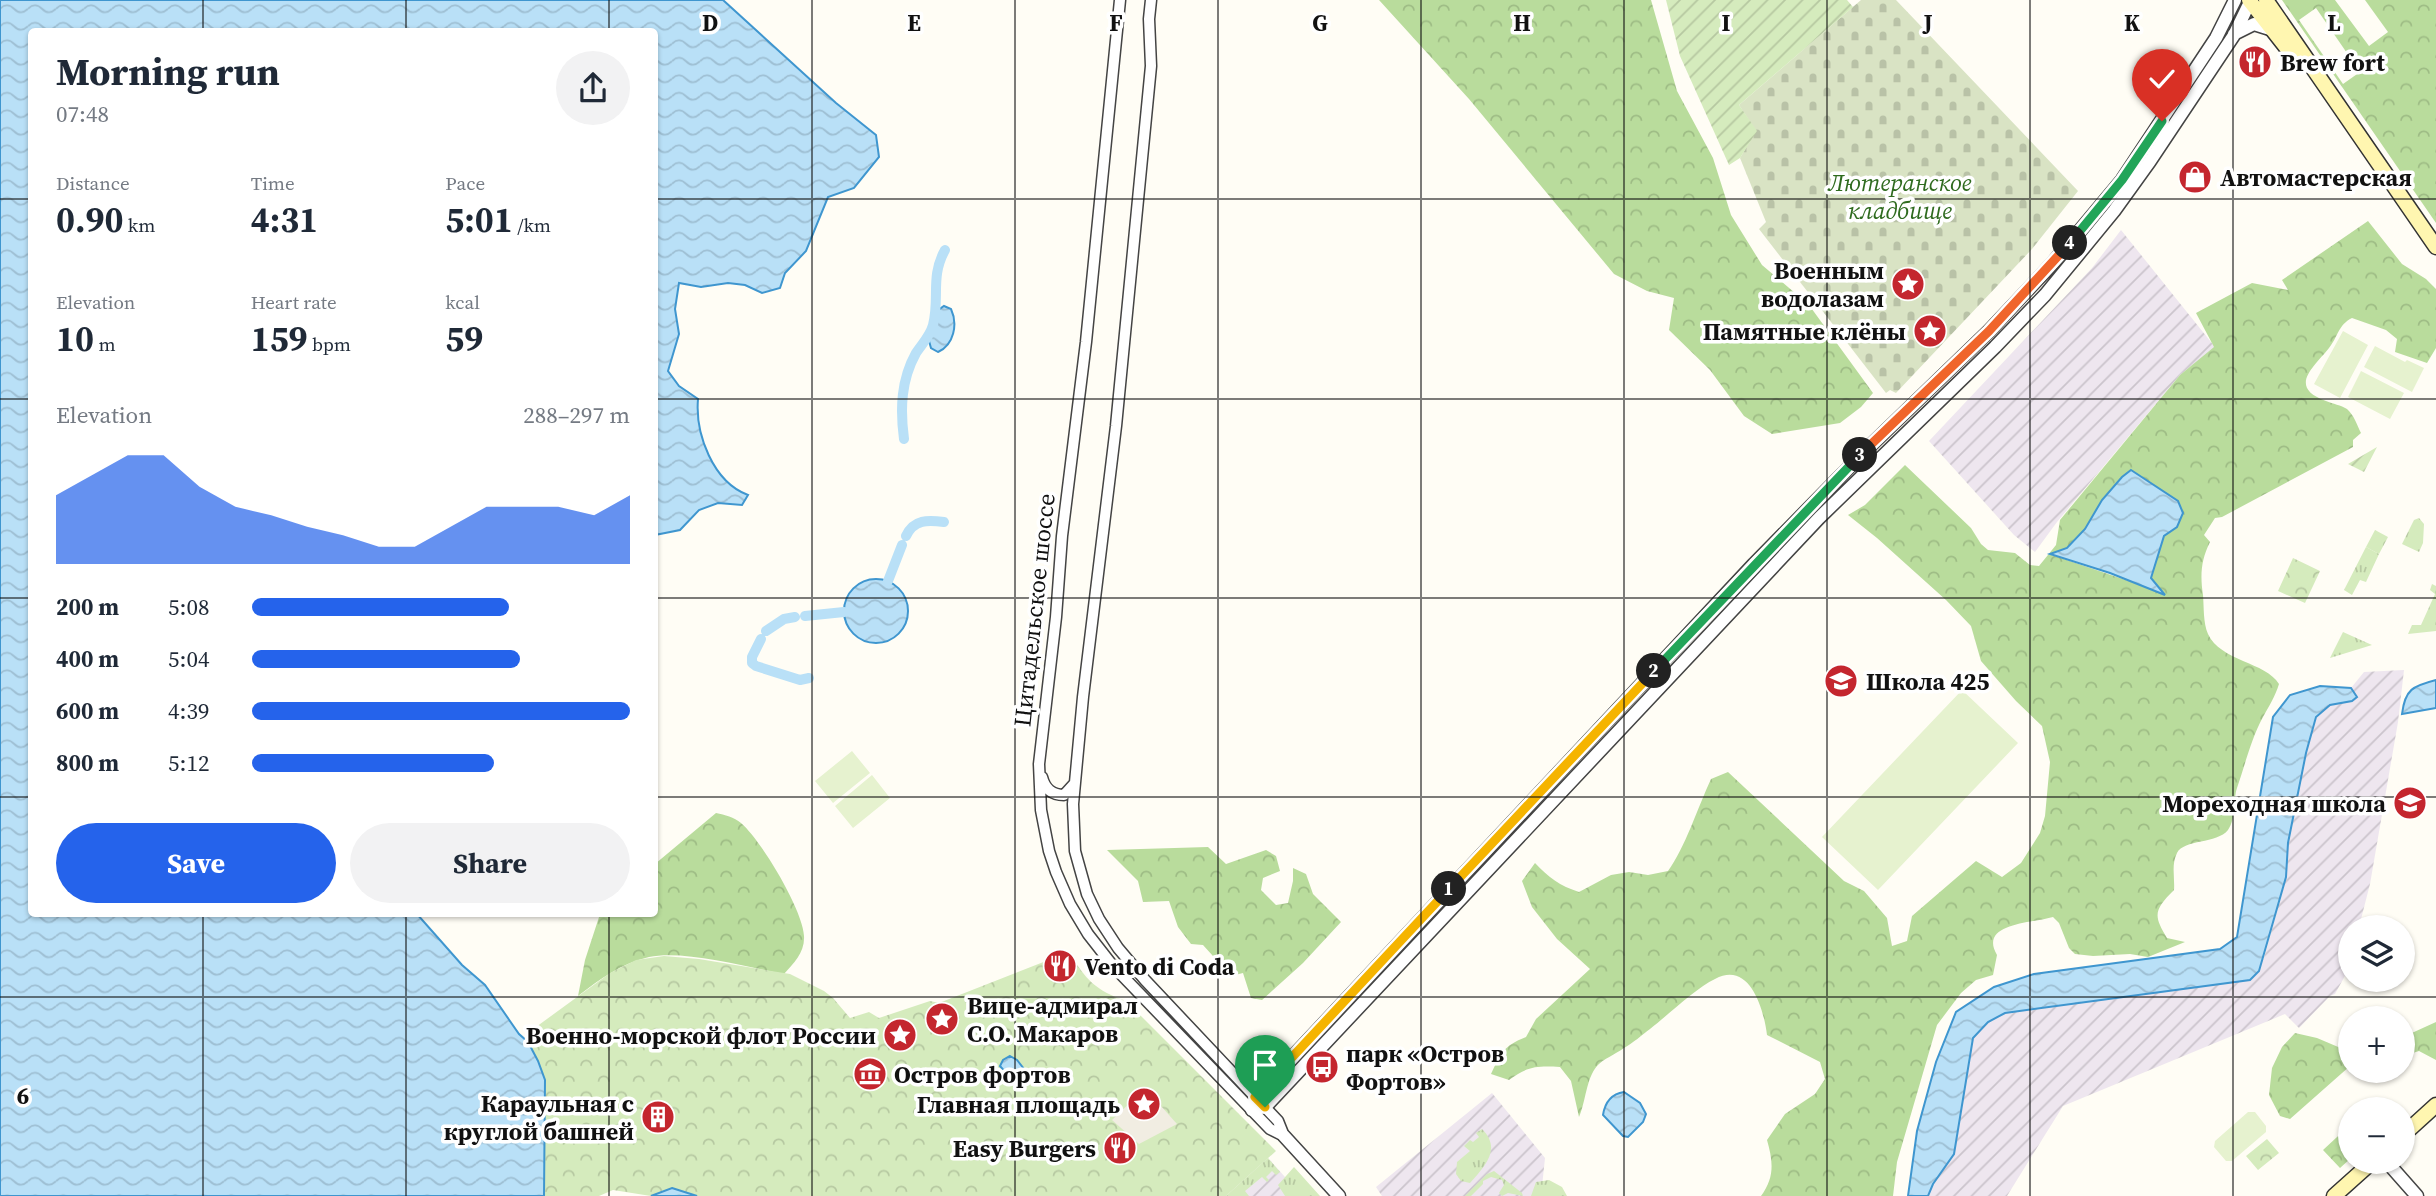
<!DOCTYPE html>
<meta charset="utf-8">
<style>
:root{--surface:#fff;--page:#f2f2f3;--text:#1f2937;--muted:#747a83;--accent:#2563eb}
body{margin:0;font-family:"Source Serif 4",serif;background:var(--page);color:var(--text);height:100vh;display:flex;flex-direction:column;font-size:26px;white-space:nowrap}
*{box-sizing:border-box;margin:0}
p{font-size:23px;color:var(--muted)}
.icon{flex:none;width:38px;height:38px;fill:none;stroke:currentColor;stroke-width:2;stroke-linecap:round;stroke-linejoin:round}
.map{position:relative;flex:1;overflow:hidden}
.side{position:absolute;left:28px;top:28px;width:630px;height:889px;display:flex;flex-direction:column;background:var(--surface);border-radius:7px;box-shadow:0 2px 5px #0004}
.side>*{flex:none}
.buttons{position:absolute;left:2338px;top:915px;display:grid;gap:14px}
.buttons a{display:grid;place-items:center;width:77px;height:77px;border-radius:50%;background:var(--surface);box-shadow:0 2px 5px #0004;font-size:35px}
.pin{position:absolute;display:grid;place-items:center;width:60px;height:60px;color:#fff;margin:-72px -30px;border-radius:50% 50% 50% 0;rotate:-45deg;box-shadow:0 0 7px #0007}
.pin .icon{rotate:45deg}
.km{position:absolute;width:35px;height:35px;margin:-18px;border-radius:50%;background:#222;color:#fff;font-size:19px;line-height:35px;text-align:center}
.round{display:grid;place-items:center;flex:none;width:74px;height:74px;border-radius:37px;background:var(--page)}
.head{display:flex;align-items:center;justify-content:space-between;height:119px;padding:0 28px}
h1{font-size:38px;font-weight:700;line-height:52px}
.figures{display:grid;grid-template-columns:repeat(3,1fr);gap:10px;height:119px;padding:7px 28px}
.figures div{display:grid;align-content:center}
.figures b{font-size:35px;font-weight:700}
.figures small{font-size:19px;font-weight:400}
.figures p{font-size:19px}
.chart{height:196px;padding:14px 28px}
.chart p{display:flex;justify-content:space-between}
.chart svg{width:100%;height:126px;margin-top:7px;fill:var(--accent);opacity:.7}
.primary-button{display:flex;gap:14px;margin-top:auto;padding:14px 28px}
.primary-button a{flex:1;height:80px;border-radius:42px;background:var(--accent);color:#fff;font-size:28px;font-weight:700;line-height:80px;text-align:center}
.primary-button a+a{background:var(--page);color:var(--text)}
ul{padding:0 28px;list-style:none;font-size:23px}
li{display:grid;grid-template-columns:112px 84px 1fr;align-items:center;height:52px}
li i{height:18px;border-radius:9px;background:var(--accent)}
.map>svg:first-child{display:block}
.industrial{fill:url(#industrial-furrows)}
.grass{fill:url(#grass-tufts)}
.forest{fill:url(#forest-crowns);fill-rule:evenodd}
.cemetery{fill:url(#cemetery-stones)}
.park{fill:url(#park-crowns)}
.garden{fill:url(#garden-furrows)}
.pitch{fill:#e6f2cf}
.plaza{fill:#f1ede2}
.water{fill:url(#water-waves);stroke:#3f96cf;stroke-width:2}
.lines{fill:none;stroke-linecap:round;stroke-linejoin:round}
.canal{stroke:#b9e0f7;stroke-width:10}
.minor-casing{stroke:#444;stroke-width:13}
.tertiary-casing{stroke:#444;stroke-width:15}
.secondary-casing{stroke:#333;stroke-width:17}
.minor{stroke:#fff;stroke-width:10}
.tertiary{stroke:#fff;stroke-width:12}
.secondary{stroke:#fff6b0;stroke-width:14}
.split-1-casing{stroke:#fff;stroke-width:14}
.split-2-casing{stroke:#fff;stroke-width:14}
.split-3-casing{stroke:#fff;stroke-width:14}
.split-4-casing{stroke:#fff;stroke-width:14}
.split-5-casing{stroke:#fff;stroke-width:14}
.split-1{stroke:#f5b400;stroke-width:9}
.split-2{stroke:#f5b400;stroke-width:9}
.split-3{stroke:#22a559;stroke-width:9}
.split-4{stroke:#f0652b;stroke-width:9}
.split-5{stroke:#22a559;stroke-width:9}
.grid{fill:none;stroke:#111;stroke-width:2;stroke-opacity:0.55}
.labels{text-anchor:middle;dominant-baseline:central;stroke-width:7;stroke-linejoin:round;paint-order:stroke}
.poi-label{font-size:24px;font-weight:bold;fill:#111;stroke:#fff;text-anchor:start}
.park-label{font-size:24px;font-style:italic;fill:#2f6b1f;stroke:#fff}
.street-label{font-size:24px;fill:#111;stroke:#fff}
.grid-label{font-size:23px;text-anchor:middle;font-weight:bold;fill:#111;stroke:#fff;stroke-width:7;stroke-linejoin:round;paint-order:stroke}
</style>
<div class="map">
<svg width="2436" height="1196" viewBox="0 0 2436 1196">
<defs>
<pattern id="industrial-furrows" width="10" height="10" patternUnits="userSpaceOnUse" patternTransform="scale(1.75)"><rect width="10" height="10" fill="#eee6ef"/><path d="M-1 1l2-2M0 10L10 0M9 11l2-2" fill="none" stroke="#cbc4cc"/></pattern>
<pattern id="grass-tufts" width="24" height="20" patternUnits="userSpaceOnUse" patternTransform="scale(1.75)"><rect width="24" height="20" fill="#d5ebbd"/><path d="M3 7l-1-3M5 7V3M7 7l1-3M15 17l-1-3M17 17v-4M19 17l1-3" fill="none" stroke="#b6c8a1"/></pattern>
<pattern id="forest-crowns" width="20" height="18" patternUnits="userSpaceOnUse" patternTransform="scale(1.75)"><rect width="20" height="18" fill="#b9dc9c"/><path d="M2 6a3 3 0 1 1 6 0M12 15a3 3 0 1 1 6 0" fill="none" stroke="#9ebc85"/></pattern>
<pattern id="cemetery-stones" width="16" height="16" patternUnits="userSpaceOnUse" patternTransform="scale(1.75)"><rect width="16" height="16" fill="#d9e3c4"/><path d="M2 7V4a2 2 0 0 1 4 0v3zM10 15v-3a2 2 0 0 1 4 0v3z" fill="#b9c2a7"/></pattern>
<pattern id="park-crowns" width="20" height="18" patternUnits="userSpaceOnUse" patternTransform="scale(1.75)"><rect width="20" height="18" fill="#d5ebbd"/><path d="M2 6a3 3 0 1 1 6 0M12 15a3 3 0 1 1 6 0" fill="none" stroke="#b6c8a1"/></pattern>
<pattern id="garden-furrows" width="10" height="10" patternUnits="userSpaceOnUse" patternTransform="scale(1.75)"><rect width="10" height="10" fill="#d5ebbd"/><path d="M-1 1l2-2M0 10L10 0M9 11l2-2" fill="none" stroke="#b6c8a1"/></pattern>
<pattern id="water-waves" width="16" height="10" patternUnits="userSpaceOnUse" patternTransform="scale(1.75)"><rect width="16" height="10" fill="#b9e0f7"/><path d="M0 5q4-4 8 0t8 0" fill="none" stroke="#9ebfd3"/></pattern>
</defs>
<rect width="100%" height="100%" fill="#fffdf5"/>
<path class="industrial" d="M2121,230l94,117 -35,28 -123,147 -22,30 -21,-17 -85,-94 163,-173z
M2404,670l-6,52 -28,162 -11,43 -9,1v31l-3,13 -12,22 -5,2 -31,32 -14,-14 -222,92 -56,90h-79l5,-12 21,-30 19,-116 15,-16 16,-9 245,-33 15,-22 22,-80 2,-35 18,-90 10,-36 14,-12 22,-4 5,-4 -6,-9 13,-16z
M1492,1093l53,65 -4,38h-159l-6,-9z
M1268,1158l34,38h-76z"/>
<path class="grass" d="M2419,518l5,6 -1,19 -4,9 -17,-8 12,-24z
M2366,547l13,7 -13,28 -6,-2 -8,15 -8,-5z
M2343,632l29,13 -42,13z
M1482,1129c20,20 3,37 -12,54l-9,-2 -5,-7 1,-12 13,-11 -6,-5 6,-6 3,2 6,-5 -3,-4z
M1268,1158l12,14 -4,3 -4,-4 -6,6 3,3 -2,2 -5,-5 -17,14 4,5h-23z
M1294,1167l26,29h-35l-7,-11z
M1494,1171l28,22 1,3 -15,-3 -6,3 -3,-3 5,-8 -2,-5 -11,-3 -8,4v3l-12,12h-6l22,-22z
M1549,1180l13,7 5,9h-36l5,-14z"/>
<path class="forest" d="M1379,0h272l26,91 36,67 18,57 31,50 47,40 64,88 -12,14 -21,16 -68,11 -28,-18 -34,-46 -41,-40 5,-32 -27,-7 -33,-17 -145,-175z
M2282,0h53l34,46 19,-14 -23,-32h71v223zM2316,8l44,64 -17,12 -44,-64z
M2368,221l34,43 24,15 10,10v59l-9,15 -32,-11 2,-13 -11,-9 -34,-12c-14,7 -14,19 -23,30 -15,19 -42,39 -3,53 7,3 15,4 21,8 7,6 10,16 14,24l-8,7v7l-131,70 -7,1 -11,17 6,7c-9,18 -10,33 -7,53 1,12 0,28 5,39 12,27 58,28 71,50 -4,13 -10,22 -16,33 -12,22 -18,48 -26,71 -4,12 -1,31 -9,42 -11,14 -44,9 -51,23 -6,12 -2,25 -3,37 -20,20 -21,25 -7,48l18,4 -37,15 -18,-3 -37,2 -18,-2 -6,-6 -10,-25 -6,-6c-20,6 -75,6 -56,38l-4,20 -17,5 -15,13 -24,32 -40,137 -4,34h-132c14,-19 12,-35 6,-56l18,-26 30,-20 10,-15 -5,-17 -53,-27c-3,-25 -17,-75 -52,-56 -19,9 -47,36 -65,50 -8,6 -17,14 -26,19 -8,6 -21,11 -27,18 -11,13 -11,35 -18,51l-8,-36 -11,-14c-23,-1 -32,-1 -51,13l-18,-6c10,-21 12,-28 35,-37l10,-18 54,-50 -33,-30 -25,-32 -10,-26 13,-18c13,14 25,23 44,29l32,-17 18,-3 19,3 20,-4c17,-23 30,-64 43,-92l17,-7 116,109 20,10 23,27 5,28 15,-5 5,-25 64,-55 26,16 19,-14 19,-30 5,-17 5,-54 -8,-36 -26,-25 -35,-40 -10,-35 -25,-26 -69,-62 -29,-23 17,-10 40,-40 66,63 10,16 7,6 27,3 15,12 9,1 17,-21 4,-25 120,-145 34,-28 -18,-34 56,-30 36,7 -6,-10zM2102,500l75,27 -13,9 -13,42 13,15 -112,-38 15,-7 18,-19z
M716,813c9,2 18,4 25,10 20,17 62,87 63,113 1,16 -10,27 -20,38 -37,-7 -99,-24 -135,-17 -27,6 -49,22 -71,39l7,-36 15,-46h54l1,-50z
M1208,847l18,17 40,-14 10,6 4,15 -17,7 -2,12 15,15 12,-2 5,-22v-13l13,6 7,20 28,28 -38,41 -41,37 -11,-2 -8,-25 -12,3 -28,-31 -12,-1 -13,-17 -9,-26 -26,1 -5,-21 -31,-31z
M2436,1022v38l-17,-9 -16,5v-19z
M2295,1033l22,5 33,14v14l-60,53 -10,-3 -11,-21 3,-27 10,-21z
M2350,1125v34l-10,9 -17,-18z"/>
<path class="cemetery" d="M1861,0h35l182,191 -46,58 -136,144 -6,-3 -4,3 -127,-164 7,-7 -26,-64 16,-27 -17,-26z"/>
<path class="park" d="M2375,530l13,7 -9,17 -13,-7z
M2293,558l27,13 -15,32 -27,-12z
M2432,584l4,2v45l-28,3 4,-9h9l14,-31 -5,-4z
M1069,952c17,28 26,38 57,49l150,150 -50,45h-529l-25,-8 -21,8 -38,-6 -14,6h-55l1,-116 -17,-38 8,-15 74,-54 26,-13 28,-4 35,3 91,15 34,17 9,7 17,20 19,-6 10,6 51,-17 9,2z
M2267,1139l12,14 -21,17 -12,-14z"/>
<path class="garden" d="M1666,0h181l6,7 -114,98 18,26 -17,27 -11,7 -49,-109z
M2377,447l-13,25 -16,-8z"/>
<path class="pitch" d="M2343,331l25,14 -28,53 -26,-14z
M2375,346l30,16 2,-2 17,8 -12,24 -48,-25z
M2361,371l43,22 -14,26 -42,-22z
M1962,690l56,53 -140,147 -56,-53z
M852,751l18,22 -37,30 -18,-22z
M872,775l18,23 -37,30 -18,-22z
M2248,1112h7l11,14v6l-34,29h-6l-12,-14 1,-6z"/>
<path class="plaza" d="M1145,1088l32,36 -38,20 -27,-24z"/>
<path class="water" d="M0,0h723l113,103 40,32 3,22 -25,31 -26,9 -22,54 -21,22 -5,15 -18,5 -17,-8 -17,-2 -27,4 -22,-4 -4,26 4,25 -11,37 11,15 19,13c-3,35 15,83 50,96l-6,10 -24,-2 -19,7 -19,20 -25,5 -1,-503h-622v882h385l45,51 23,20 34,49 9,8 10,19 7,19 -1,116h-544z
M944,306l7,3c7,15 3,36 -13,43l-7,-4 -4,-14 7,-21z
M2131,470l47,31 5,12 -6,14 -13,9 -13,42 14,17 -55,-22 -60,-19 17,-6 18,-19 17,-29 20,-23z
M844 611a32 32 0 1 1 64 0a32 32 0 1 1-64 0Z
M2436,680v28l-34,6c3,-25 11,-28 34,-34z
M2320,686l31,2 6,9 -5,4 -22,4 -14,12 -10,36 -18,90 -2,34 -27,94 -9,9 -245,33 -17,9 -15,16 -19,116 -21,30 -5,12h-20l9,-65 19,-69 20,-50 38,-25 40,-13 186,-25 17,-12 36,-220 17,-22z
M1010,1056l7,4 11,14 -1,6 -4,5h-7l-16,-19 3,-6z
M1624,1092l16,11 6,11 -3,8 -15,15 -5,-1 -20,-21c2,-13 8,-21 21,-23z
M672,1188l25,8h-46z"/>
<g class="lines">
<path class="canal" d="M904,439c-4,-30 -3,-59 12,-86 6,-9 14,-17 17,-28 7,-27 -3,-48 12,-75
M906,536c8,-17 22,-16 38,-14
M888,581l14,-36
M805,616l39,-4
M766,631l18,-12 11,-2
M761,639l-9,18v6l4,3 44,14 9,-2"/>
<defs>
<path id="minor" d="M1120,0l-34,342 -24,194 -6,81 -17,147 2,46 8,41 7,21 14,32 18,30 25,32 157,163 14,7
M1151,0l-2,19 2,47 -35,360 -33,271 -10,107 2,47 12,43 12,25 19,29 27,32 133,141 6,15
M1042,777c3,12 10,18 22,18l10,-11"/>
<path id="tertiary" d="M2235,0l-19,38 -94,142 -71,85 -62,66 -120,116 -115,117 -499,533 -3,13 13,-3 554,-589 176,-171 50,-52 69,-84 36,-50 84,-126 17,-35
M2234,34l20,-10 19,6
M1284,1136l55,60
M2387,1162l30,34"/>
<path id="secondary" d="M2249,0l51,65
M2266,0l170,247
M2403,1135l33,-30
M2334,1196l38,-34"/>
</defs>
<use href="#minor" class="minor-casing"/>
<use href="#tertiary" class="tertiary-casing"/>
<use href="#secondary" class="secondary-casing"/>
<use href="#minor" class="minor"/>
<use href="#tertiary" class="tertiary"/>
<use href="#secondary" class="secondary"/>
</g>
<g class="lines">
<defs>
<path id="split-1" d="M1265,1107l-10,-10 194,-208"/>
<path id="split-2" d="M1449,889l205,-218"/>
<path id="split-3" d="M1654,671l206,-216"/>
<path id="split-4" d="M1860,455l129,-124 81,-88"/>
<path id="split-5" d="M2070,243l52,-63 40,-59"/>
</defs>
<use href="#split-1" class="split-1-casing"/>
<use href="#split-2" class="split-2-casing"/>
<use href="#split-3" class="split-3-casing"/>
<use href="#split-4" class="split-4-casing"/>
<use href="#split-5" class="split-5-casing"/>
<use href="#split-1" class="split-1"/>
<use href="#split-2" class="split-2"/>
<use href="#split-3" class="split-3"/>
<use href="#split-4" class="split-4"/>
<use href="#split-5" class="split-5"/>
</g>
<path class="grid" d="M203,0v32M406,0v32M609,0v32M812,0v1196M1015,0v1196M1218,0v1196M1421,0v1196M1624,0v1196M1827,0v1196M2030,0v1196M2233,0v1196M0,199h32M654,199h1782M0,399h32M654,399h1782M0,598h32M654,598h1782M0,797h32M654,797h1782M203,914v282M406,914v282M609,914v282M0,997h2436"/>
<defs>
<symbol id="restaurant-disc" viewBox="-11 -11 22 22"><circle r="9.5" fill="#c4262e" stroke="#fff"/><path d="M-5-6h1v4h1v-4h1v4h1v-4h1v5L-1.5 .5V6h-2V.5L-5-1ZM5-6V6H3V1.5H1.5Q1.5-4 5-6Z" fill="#fff"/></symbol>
<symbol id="shop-disc" viewBox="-11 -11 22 22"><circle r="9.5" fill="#c4262e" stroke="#fff"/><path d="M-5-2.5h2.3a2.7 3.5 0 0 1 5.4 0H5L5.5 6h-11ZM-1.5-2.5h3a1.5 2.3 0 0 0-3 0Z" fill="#fff"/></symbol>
<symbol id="sight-disc" viewBox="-11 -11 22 22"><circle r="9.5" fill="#c4262e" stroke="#fff"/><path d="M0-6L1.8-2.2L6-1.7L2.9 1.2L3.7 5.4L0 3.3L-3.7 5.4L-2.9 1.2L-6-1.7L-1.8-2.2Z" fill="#fff"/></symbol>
<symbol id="school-disc" viewBox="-11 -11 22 22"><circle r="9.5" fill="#c4262e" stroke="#fff"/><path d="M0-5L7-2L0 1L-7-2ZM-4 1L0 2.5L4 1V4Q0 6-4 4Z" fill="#fff"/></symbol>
<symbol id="university-disc" viewBox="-11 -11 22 22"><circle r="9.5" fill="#c4262e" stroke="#fff"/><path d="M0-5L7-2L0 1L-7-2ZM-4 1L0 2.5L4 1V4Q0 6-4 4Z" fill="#fff"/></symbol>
<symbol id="bus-disc" viewBox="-11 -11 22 22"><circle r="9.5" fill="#c4262e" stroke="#fff"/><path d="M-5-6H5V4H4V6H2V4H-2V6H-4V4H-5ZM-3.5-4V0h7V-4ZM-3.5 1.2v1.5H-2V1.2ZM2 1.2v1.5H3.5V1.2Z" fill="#fff"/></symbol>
<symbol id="museum-disc" viewBox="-11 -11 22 22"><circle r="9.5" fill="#c4262e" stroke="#fff"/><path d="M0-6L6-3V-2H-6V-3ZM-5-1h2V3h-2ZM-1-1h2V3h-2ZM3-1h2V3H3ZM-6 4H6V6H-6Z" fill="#fff"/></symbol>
<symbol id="building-disc" viewBox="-11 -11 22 22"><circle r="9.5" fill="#c4262e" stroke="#fff"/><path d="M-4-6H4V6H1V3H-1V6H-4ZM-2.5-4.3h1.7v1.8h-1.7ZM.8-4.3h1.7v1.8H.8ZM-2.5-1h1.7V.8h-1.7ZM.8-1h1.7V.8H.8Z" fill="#fff"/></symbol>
</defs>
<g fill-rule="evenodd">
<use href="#restaurant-disc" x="2236" y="43" width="38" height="38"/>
<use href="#shop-disc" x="2176" y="158" width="38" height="38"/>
<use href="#sight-disc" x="1889" y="265" width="38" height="38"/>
<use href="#sight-disc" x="1911" y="312" width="38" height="38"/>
<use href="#school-disc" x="1822" y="662" width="38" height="38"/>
<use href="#university-disc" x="2391" y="784" width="38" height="38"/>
<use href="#restaurant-disc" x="1041" y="947" width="38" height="38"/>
<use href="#sight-disc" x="923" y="1000" width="38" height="38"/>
<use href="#sight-disc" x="881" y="1016" width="38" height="38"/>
<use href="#bus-disc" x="1303" y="1048" width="38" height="38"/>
<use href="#museum-disc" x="851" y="1055" width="38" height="38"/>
<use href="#sight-disc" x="1125" y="1085" width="38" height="38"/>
<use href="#building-disc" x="639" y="1098" width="38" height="38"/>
<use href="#restaurant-disc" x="1101" y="1129" width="38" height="38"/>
</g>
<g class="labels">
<g class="poi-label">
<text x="2280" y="62">Brew fort</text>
<text x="2220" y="177">Автомастерская</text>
<text x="1884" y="270" text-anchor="end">Военным<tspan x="1884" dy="28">водолазам</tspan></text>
<text x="1906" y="331" text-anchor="end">Памятные клёны</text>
<text x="1866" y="681">Школа 425</text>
<text x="2386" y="803" text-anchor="end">Мореходная школа</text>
<text x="1084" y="966">Vento di Coda</text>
<text x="967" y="1005">Вице-адмирал<tspan x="967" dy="28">С.О. Макаров</tspan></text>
<text x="876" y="1035" text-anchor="end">Военно-морской флот России</text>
<text x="1346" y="1053">парк «Остров<tspan x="1346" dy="28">Фортов»</tspan></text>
<text x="894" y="1074">Остров фортов</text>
<text x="634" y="1103" text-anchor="end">Караульная с<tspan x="634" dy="28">круглой башней</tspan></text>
<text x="1120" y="1104" text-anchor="end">Главная площадь</text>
<text x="1096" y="1148" text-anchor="end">Easy Burgers</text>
</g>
<g class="park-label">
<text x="1900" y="182">Лютеранское<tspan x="1900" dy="28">кладбище</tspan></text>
</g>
<g class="street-label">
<text transform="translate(1034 610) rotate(-84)">Цитадельское шоссе</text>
</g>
</g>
<g class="grid-label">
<text x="710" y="31">D</text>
<text x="914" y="31">E</text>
<text x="1116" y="31">F</text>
<text x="1320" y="31">G</text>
<text x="1522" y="31">H</text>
<text x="1726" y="31">I</text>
<text x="1928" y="31">J</text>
<text x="2132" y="31">K</text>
<text x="2334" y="31">L</text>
<text x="23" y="1104">6</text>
</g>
</svg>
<div class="buttons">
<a><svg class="icon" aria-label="layers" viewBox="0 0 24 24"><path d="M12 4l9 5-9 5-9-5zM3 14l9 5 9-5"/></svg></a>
<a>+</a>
<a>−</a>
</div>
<div class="pin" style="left:1265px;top:1107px;background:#1e9e55"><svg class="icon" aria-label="arrive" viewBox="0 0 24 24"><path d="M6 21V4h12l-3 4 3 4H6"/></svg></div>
<div class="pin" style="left:2162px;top:121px;background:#d93025"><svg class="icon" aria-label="check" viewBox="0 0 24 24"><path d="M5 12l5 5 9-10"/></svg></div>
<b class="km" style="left:1449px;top:889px">1</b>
<b class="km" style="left:1654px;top:671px">2</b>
<b class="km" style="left:1860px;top:455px">3</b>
<b class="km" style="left:2070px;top:243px">4</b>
<section class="side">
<div class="head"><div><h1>Morning run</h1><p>07:48</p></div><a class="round"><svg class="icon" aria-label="share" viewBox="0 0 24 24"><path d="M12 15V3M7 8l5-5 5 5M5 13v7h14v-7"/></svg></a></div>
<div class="figures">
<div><p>Distance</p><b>0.90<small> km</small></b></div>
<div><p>Time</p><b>4:31</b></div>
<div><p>Pace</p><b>5:01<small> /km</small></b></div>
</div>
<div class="figures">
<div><p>Elevation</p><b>10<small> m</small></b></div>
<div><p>Heart rate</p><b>159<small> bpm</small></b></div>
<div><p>kcal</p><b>59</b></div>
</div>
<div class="chart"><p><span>Elevation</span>288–297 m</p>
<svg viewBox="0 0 160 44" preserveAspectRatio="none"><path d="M0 44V20L10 13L20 6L30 6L40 17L50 24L60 27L70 31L80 34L90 38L100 38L110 31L120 24L130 24L140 24L150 27L160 20V44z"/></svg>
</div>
<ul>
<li><b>200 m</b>5:08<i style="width:68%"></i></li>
<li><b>400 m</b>5:04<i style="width:71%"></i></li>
<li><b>600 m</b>4:39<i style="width:100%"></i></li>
<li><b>800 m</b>5:12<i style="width:64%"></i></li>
</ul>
<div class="primary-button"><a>Save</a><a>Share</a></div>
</section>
</div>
